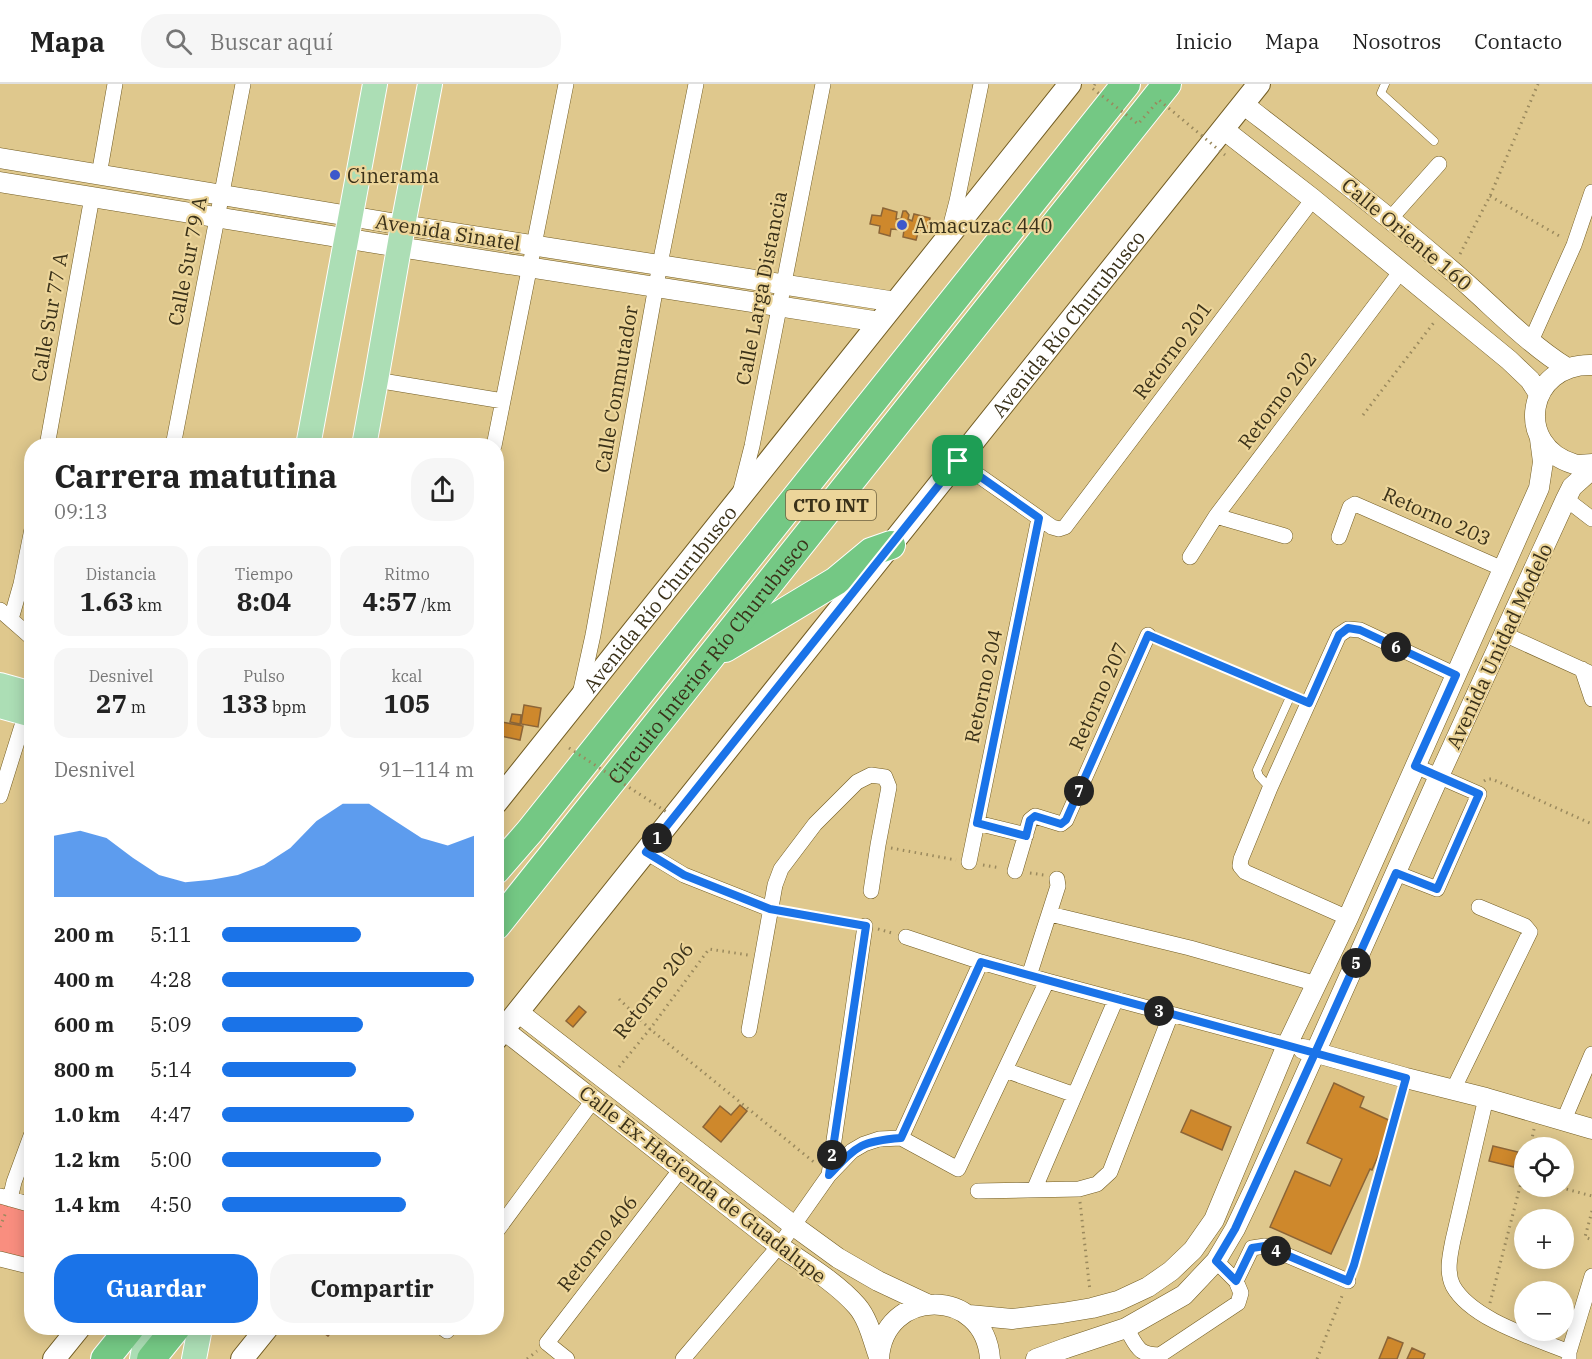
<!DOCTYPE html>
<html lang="es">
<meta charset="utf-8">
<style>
:root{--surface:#fff;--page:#f6f6f6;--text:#222;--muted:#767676;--line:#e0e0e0;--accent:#1a73e8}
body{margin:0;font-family:"IBM Plex Serif",serif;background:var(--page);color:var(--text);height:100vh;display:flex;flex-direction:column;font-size:22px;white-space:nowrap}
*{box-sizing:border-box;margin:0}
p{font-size:20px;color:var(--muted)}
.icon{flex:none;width:33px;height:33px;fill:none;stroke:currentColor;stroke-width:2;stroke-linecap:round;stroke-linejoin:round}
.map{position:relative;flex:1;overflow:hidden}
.panel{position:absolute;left:24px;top:354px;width:480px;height:897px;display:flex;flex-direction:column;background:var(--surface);border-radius:24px;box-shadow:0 3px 15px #0003}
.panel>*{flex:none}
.controls{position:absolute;left:1514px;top:1053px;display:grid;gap:12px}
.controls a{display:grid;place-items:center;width:60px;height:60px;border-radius:50%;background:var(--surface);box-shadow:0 3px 15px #0003;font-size:30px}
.pin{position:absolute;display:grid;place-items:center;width:51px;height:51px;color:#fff;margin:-26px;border-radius:12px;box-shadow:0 3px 9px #0006}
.km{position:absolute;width:30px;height:30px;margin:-15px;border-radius:50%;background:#222;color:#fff;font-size:16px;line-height:30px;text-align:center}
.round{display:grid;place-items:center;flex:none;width:63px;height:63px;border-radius:24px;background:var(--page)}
.head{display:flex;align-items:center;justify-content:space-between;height:102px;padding:0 30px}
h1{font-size:33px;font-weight:700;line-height:45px}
.stats{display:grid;grid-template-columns:repeat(3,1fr);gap:9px;height:102px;padding:6px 30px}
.stats div{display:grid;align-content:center;border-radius:15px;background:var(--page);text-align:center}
.stats b{font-size:26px;font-weight:700}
.stats small{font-size:16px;font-weight:400}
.stats p{font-size:16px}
.chart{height:168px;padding:12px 30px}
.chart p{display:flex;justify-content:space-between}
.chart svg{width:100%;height:108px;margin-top:6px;fill:var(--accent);opacity:.7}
.primary-button{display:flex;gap:12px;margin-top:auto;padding:12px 30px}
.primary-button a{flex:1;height:69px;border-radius:24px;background:var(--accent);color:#fff;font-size:24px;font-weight:700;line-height:69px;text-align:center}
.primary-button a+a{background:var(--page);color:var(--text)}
ul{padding:0 30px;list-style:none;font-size:20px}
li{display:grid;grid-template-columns:96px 72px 1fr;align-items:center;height:45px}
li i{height:15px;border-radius:8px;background:var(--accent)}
header{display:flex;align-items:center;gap:36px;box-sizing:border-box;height:84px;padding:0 30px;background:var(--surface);border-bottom:2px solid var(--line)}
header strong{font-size:28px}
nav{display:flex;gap:33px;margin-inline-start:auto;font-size:21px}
.search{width:420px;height:54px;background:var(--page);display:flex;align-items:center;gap:15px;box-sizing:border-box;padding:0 21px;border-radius:24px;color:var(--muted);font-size:22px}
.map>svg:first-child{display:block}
.green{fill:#f98e7f}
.building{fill:#ce882c;stroke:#8c6537;stroke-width:1.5}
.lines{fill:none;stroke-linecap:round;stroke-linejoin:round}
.service-casing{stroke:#725c22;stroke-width:9}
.minor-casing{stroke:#725c22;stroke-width:16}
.tertiary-casing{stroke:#725c22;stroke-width:21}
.secondary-casing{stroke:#725c22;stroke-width:24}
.primary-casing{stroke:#fff;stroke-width:26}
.motorway-casing{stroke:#fff;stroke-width:30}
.path{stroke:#9a895d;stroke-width:3;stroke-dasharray:1.5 4.5;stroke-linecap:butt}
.service{stroke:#fff;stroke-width:8}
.minor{stroke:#fff;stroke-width:15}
.tertiary{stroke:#fff;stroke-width:20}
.secondary{stroke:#fff;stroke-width:22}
.primary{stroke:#acdeb5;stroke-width:24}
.motorway{stroke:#74c884;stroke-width:28}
.path-bridge{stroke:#9a895d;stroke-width:3;stroke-dasharray:1.5 4.5;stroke-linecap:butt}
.route-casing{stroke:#fff;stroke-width:12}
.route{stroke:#1a73e8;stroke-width:8}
.poi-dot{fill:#3d58cb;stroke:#ecd59a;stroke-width:2}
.labels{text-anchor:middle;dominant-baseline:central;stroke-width:4.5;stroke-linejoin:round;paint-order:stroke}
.shield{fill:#ecd59a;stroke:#6f6240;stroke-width:1.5}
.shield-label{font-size:18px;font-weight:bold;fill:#3a3119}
.poi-label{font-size:20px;fill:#3a3119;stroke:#ecd59a;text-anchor:start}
.street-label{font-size:20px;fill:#3a3119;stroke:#ecd59a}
</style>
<header>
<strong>Mapa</strong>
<div class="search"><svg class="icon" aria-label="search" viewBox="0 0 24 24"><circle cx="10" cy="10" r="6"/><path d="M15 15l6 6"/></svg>Buscar aquí</div>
<nav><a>Inicio</a><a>Mapa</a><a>Nosotros</a><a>Contacto</a></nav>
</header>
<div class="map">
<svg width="1592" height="1275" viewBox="0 0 1592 1275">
<rect width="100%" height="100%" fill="#dfc88d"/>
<path class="green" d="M0,1119l31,9v53l-31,-9z"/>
<path class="building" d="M883,124l14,4 -1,7h5l2,-8h3l3,4 -1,4 4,2 2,-7 16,4 -3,16 -9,-1 -2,7 -13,-3 1,-7 -13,-1 -1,7 -11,-3 1,-7 -10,-2 2,-9 9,1z
M524,621l17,3 -3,19 -17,-3z
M512,630l9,1 -1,9 -10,-2z
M496,637l27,5 -3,14 -24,-5z
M579,922l7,6 -13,15 -7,-6z
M1334,999l30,14 -4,10 33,15 -21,48 -2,-1 -39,85 -61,-27 25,-56 35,15 12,-27 -35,-16z
M740,1021l7,6 -26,31 -18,-15 17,-21 11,9z
M1191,1026l40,17 -9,23 -41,-18z
M1493,1062l25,6 -4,15 -25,-6z
M317,1244h18l-7,8z
M1388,1253l15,6 -6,16h-18z
M1412,1264l13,6 -2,5h-16z"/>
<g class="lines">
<defs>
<path id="service" d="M1385,0l-4,9 53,48
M1270,704l-11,-12 -2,-6 34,-75"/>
<path id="minor" d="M99,91l16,-91
M1390,135l49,-55
M950,144l7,-27 24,-117
M1531,257l43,-96 18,-53
M376,296l127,21
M47,362l45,-249
M173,362l70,-362
M494,362l72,-362
M958,377l94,66 7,2 6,-2 248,-328
M740,409l12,-47 71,-362
M1566,415l26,20
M1216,432l69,20
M1339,453l11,-30 5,-3 148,65
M1190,473l26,-41 185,-245
M0,526l32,28
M11,535l10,-35 11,-55
M1504,550l88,40
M1582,585l10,30
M580,610l13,-59 67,-371 36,-180
M0,712l26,-83
M977,739l49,12
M646,768l38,23 86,34
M969,778l70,-344
M1015,787l15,-51 5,-4 26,8 5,-4 82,-185
M1396,789l41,16 42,-95 -64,-28
M1050,830l140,34 127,36
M1348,834l-103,-46 -5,-6 1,-7 29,-71 69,-153 9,-6 12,1 96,45
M906,853l75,25 66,19 240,64
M1029,892l29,-90 -1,-7
M749,946l26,-145 6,-16 34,-45 42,-42 14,-7 14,2 4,10 -11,58 -7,46
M1005,986l70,25
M1453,1006l77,-158 -5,-6 -46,-19
M1486,1014l-33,142c-3,15 -7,32 0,46 19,34 82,52 116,66
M1563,1038l29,-68
M901,1054l80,-176
M829,1091l23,-24 12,-7 15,-5 22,-1 57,31 89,-188
M1034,1106l82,-191
M978,1107l101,-2 18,-5 13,-12 61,-158
M0,1112l32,9
M10,1115l4,-17 18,-49
M496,1148l98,-133
M0,1175l32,8
M1236,1197l16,-33 13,-2 83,35
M443,1244l4,3
M1126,1244c11,18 11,27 34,27l78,-52 3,-10 -5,-12 -20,-20
M547,1259l134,-174
M547,1259l20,16
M683,1275l96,-113 50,-71 36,-249
M1569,1275v-7l23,-76"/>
<path id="tertiary" d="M1243,20c70,54 141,108 208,166 38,32 73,71 116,98
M1223,45l90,70 196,161 21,20 9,14
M0,74l403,67 493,77
M0,98l399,65 481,75
M1592,281c-65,-2 -79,81 -18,99 5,2 12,0 18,0
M518,928l276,214 44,32 40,23 49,23
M504,946l275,216c26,18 57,36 78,60 12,14 16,35 22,51
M1303,965l103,29 80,20 106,31
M969,1231l43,4 50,-6 30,-5 26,-7 30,-14 23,-16 22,-21 21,-30 73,-175 61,-127 191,-430 4,-26 -3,-23
M879,1275c4,-72 106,-73 111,0
M1036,1275l30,-11 60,-20 58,-33 32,-34 19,-32 20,-42 184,-411 127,-277 6,-12 20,-18"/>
<g id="secondary">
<path id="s1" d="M496,719l574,-719"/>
<path id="s2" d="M496,955l763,-955"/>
<path d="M54,1275l25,-31"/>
<path d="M242,1275l25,-31"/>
</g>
<path id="primary" d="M308,362l67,-362
M364,362l12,-66 27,-155 27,-141
M0,601l32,9
M0,622l32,9
M142,1275l6,-31
M194,1275l6,-31"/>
<g id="motorway">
<path d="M725,564l111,-67 35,-29 20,-7"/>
<path d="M496,786l34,-39 596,-747"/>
<path id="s3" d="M496,842l671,-842"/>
<path d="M105,1275l25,-31"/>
<path d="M151,1275l25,-31"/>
</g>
</defs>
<use href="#service" class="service-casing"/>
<use href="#minor" class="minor-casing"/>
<use href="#tertiary" class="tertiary-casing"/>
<use href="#secondary" class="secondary-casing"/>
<use href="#primary" class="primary-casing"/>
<use href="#motorway" class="motorway-casing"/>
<path class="path" d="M1490,112l71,41
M1460,170l30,-58 48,-112
M1363,331l72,-94
M1161,556l121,51
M1484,697l3,-2h5l100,45
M891,764l65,12
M983,781l17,3
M1030,789l14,2
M784,827l67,12
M878,845l14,4
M619,915l31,30 165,134
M619,983l31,-38 59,-80 39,6
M1530,1064l4,-19
M1555,1102l37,10
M1080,1118l10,89
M1592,1127l-7,26 7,3
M0,1143l6,-15
M1353,1183l49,-172
M1490,1219l34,-132
M527,1275l10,-8
M1317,1275l25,-63"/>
<use href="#service" class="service"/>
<use href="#minor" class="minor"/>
<use href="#tertiary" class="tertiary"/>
<use href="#secondary" class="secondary"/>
<use href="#primary" class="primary"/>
<use href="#motorway" class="motorway"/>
<path class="path-bridge" d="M1095,0l-3,4 46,36 21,-24 66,55
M569,664l110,72"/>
</g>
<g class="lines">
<defs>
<path id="route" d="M958,377l-312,391 38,23 86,34 96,17 -37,249c28,-29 31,-34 72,-37l80,-176 334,91 -80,176 -19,32 20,20 16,-33 13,-2 83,35 6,-16 52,-187 -91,-25 81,-180 41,16 42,-95 -64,-28 41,-91 -96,-45 -12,-2 -9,7 -30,68 -161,-68 -82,185 -5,4 -26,-8 -5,4 -4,16 -49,-13 62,-305 -81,-57"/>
</defs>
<use href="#route" class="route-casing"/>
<use href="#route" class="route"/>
</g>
<g class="poi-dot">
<circle cx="335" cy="91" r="6"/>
<circle cx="902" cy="141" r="6"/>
</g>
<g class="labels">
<rect class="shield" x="786" y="406" width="90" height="30" rx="4.5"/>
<g class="shield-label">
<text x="831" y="421">CTO INT</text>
</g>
<g class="poi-label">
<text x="347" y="91">Cinerama</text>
<text x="914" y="141">Amacuzac 440</text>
</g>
<g class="street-label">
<text transform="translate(448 148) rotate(9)">Avenida Sinatel</text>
<text transform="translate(1407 150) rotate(40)">Calle Oriente 160</text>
<text transform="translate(187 177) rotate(-79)">Calle Sur 79 A</text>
<text transform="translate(761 204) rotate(-79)">Calle Larga Distancia</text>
<text transform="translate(49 233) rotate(-80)">Calle Sur 77 A</text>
<text stroke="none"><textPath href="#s2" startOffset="916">Avenida Río Churubusco</textPath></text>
<text transform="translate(1172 266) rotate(-53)">Retorno 201</text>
<text transform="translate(616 305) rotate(-80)">Calle Conmutador</text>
<text transform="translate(1277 316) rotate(-53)">Retorno 202</text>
<text transform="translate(1437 432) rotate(24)">Retorno 203</text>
<text stroke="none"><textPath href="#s1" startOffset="262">Avenida Río Churubusco</textPath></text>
<text transform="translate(1499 562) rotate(-65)">Avenida Unidad Modelo</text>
<text stroke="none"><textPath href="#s3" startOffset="340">Circuito Interior Río Churubusco</textPath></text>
<text transform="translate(983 602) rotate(-78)">Retorno 204</text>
<text transform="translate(1098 612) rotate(-66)">Retorno 207</text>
<text transform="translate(653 906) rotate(-52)">Retorno 206</text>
<text transform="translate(703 1100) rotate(38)">Calle Ex-Hacienda de Guadalupe</text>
<text transform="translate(597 1159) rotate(-52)">Retorno 406</text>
</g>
</g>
</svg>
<div class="controls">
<a><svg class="icon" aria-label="locate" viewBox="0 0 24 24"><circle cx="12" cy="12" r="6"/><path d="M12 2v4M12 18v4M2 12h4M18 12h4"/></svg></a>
<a>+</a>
<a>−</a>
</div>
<div class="pin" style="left:958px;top:377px;background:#1e9e55"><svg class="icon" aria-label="arrive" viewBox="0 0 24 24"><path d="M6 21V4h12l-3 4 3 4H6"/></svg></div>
<b class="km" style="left:657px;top:754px">1</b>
<b class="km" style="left:832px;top:1071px">2</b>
<b class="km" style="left:1159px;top:927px">3</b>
<b class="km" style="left:1276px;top:1167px">4</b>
<b class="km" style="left:1356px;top:879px">5</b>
<b class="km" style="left:1396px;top:563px">6</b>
<b class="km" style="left:1079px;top:707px">7</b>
<section class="panel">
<div class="head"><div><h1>Carrera matutina</h1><p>09:13</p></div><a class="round"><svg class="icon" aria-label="share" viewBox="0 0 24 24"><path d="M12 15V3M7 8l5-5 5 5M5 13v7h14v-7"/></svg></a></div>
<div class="stats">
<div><p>Distancia</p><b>1.63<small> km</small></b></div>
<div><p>Tiempo</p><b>8:04</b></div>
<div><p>Ritmo</p><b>4:57<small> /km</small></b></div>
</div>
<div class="stats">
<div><p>Desnivel</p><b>27<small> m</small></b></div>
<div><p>Pulso</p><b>133<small> bpm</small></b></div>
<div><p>kcal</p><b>105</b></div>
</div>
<div class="chart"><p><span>Desnivel</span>91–114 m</p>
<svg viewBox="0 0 160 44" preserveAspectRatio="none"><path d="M0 44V19L10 17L20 20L30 28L40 35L50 38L60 37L70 35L80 31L90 24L100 13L110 6L120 6L130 13L140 20L150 23L160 19V44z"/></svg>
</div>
<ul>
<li><b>200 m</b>5:11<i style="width:55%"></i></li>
<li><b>400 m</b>4:28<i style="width:100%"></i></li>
<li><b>600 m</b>5:09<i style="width:56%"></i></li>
<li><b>800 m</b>5:14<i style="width:53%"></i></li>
<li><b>1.0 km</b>4:47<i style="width:76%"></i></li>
<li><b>1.2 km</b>5:00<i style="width:63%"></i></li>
<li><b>1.4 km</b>4:50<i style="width:73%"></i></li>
</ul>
<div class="primary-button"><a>Guardar</a><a>Compartir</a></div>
</section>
</div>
